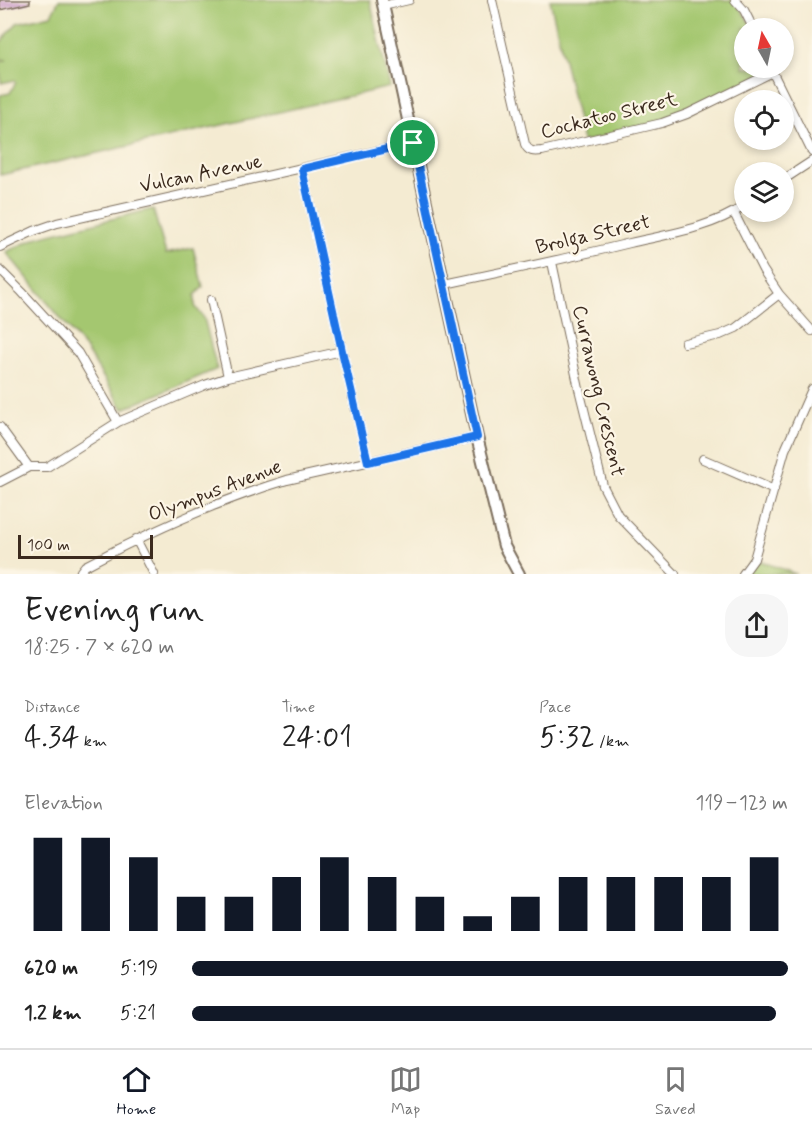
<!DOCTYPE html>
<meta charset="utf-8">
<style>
:root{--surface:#fff;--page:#f6f6f6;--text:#222;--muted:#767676;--line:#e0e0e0;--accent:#111827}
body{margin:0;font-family:Mynerve,sans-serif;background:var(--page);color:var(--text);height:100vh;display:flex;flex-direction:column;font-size:22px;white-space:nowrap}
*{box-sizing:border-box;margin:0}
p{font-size:20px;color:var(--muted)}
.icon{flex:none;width:33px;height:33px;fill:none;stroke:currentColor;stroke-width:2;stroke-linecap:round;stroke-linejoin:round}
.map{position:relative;height:574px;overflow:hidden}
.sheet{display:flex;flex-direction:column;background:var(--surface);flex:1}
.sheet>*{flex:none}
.needle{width:39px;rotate:351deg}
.buttons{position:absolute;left:734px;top:18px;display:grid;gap:12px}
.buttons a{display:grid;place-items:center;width:60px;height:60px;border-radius:50%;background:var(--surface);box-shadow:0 3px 9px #0003;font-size:30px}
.scale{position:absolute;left:18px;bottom:15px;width:135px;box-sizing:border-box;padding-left:6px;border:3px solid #3b2a1e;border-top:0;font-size:16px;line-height:21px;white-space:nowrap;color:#3b2a1e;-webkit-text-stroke:4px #fcf5e5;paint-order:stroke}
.pin{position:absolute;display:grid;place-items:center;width:51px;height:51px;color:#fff;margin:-26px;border:3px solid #fff;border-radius:50%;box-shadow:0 2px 6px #0007}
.round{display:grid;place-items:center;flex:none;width:63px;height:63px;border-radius:24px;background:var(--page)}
.summary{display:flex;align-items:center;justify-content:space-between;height:102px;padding:0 24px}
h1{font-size:33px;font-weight:600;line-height:45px}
.figures{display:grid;grid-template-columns:repeat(3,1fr);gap:9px;height:102px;padding:6px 24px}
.figures div{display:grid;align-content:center}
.figures b{font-size:30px;font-weight:600}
.figures small{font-size:16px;font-weight:400}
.figures p{font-size:16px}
.chart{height:168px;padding:12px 24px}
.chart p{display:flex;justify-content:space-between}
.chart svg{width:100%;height:108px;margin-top:6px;stroke:var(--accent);stroke-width:6}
ul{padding:0 24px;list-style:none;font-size:20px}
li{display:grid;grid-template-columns:96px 72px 1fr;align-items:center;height:45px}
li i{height:15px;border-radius:8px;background:var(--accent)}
.dock{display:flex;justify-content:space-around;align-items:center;height:84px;border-top:2px solid var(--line);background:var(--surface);font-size:16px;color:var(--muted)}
.dock a{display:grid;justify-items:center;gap:3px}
.dock .on{color:var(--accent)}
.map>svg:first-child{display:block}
.green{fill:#a4c770;stroke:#707847;stroke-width:1.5}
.building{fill:#ca9ec7}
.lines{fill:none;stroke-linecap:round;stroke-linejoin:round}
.street-casing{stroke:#7c6e5d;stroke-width:10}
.secondary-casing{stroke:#7c6e5d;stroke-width:14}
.street{stroke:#fff;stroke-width:8}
.secondary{stroke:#fff;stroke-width:10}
.route-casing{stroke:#fff;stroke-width:12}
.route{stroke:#1a73e8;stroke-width:8}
.labels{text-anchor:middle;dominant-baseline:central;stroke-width:4.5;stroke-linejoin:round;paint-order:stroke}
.street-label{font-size:20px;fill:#3b2a1e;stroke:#fcf5e5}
</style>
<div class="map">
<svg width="812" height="574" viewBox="0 0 812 574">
<rect width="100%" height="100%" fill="#fcf5e5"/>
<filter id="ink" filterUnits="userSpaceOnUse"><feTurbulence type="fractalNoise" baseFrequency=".0167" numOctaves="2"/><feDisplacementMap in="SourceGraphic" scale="12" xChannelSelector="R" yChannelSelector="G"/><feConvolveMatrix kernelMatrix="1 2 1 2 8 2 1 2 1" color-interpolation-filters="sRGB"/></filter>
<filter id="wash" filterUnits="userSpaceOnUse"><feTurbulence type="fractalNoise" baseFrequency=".008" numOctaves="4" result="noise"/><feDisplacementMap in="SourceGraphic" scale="24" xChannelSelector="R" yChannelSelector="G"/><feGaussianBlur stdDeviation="1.35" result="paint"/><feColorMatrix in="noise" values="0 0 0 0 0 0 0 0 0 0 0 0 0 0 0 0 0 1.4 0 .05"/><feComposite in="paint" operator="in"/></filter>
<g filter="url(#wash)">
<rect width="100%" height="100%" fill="#f4ebd2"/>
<path class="green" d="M59,0h311l20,87 -390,88v-80l10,-2 6,-11 -1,-2 -14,3 -1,-21 7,-2 -7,-1v-16l17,-20 34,-8z
M550,0h185l18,28h-9v40h27l2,4 -86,42 -104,28z
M153,209l13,45 27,-6 10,39 -8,8v11l9,12 13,51 -94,40 -38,-61 -79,-96 32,-15z
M754,559l42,15h-53z"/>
<g id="blocks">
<path class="building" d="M0,0h30v3l-30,7z"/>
</g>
</g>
<g filter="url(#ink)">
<use href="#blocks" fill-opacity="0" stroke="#7c6e5d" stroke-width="1.5"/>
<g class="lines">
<defs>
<path id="street" d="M492,0l33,144c3,8 9,8 17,7l120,-28 25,-9 86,-42
M735,0l9,10 9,18
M383,6l26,-6
M771,69l41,83
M302,169l40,182 26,111
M783,180l29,-19
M734,213l29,57 16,24 33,37
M0,247l34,-16 23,-8 356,-80
M552,262l27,127 24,97 15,29 57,59
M0,270l22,22 56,61 40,69
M445,284c62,-13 124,-26 185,-41 39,-9 81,-15 114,-37
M211,300l17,77
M685,343l35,-8 16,-7 43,-34
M0,427l29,40
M703,459l71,31
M0,482l29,-15h18l71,-45 87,-37 23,-8 114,-26
M136,539l18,35
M80,574l1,-3 4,-5c64,-34 132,-65 202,-86l190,-43
M743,574l11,-15 31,-109 27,-61"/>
<path id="secondary" d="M382,0l95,437 27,109 15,28"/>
</defs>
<use href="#street" class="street-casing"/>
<use href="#secondary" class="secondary-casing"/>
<use href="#street" class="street"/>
<use href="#secondary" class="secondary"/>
</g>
</g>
<g class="lines" filter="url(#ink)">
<defs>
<path id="route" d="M413,143l64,294 -109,25 -26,-111 -40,-182z"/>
</defs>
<use href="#route" class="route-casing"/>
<use href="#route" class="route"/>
</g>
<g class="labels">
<g class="street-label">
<text transform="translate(609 116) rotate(-14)">Cockatoo Street</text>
<text transform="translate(201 174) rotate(-12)">Vulcan Avenue</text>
<text transform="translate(593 235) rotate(-13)">Brolga Street</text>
<text transform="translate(598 391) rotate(77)">Currawong Crescent</text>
<text transform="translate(215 491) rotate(-21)">Olympus Avenue</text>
</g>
</g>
</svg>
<div class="buttons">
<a><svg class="needle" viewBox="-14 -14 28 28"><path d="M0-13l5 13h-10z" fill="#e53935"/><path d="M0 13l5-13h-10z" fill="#767676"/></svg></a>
<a><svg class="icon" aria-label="locate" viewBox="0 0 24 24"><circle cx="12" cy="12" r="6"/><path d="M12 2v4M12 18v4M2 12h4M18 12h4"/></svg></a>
<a><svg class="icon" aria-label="layers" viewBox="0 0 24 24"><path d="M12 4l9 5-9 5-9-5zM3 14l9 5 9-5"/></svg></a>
</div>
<div class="scale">100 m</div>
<div class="pin" style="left:413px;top:143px;background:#1e9e55"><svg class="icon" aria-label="arrive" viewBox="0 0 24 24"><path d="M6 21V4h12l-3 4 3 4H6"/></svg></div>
</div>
<section class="sheet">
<div class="summary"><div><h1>Evening run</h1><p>18:25 · 7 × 620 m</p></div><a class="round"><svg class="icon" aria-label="share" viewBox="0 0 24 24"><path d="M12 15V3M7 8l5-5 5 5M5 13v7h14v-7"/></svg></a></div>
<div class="figures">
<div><p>Distance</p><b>4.34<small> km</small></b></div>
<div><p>Time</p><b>24:01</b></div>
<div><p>Pace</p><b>5:32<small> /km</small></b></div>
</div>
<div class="chart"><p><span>Elevation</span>119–123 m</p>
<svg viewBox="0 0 160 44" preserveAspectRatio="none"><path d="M5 44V6M15 44V6M25 44V14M35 44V30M45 44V30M55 44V22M65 44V14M75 44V22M85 44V30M95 44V38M105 44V30M115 44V22M125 44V22M135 44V22M145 44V22M155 44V14"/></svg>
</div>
<ul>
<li><b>620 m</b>5:19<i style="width:100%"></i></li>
<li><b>1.2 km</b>5:21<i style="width:98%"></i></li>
</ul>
</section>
<nav class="dock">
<a class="on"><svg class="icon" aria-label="home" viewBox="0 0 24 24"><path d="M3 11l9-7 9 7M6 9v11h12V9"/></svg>Home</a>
<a><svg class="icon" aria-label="map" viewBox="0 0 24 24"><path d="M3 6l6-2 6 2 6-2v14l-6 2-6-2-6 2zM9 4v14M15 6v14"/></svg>Map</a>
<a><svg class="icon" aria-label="saved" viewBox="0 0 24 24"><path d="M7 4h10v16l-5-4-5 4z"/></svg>Saved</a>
</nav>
